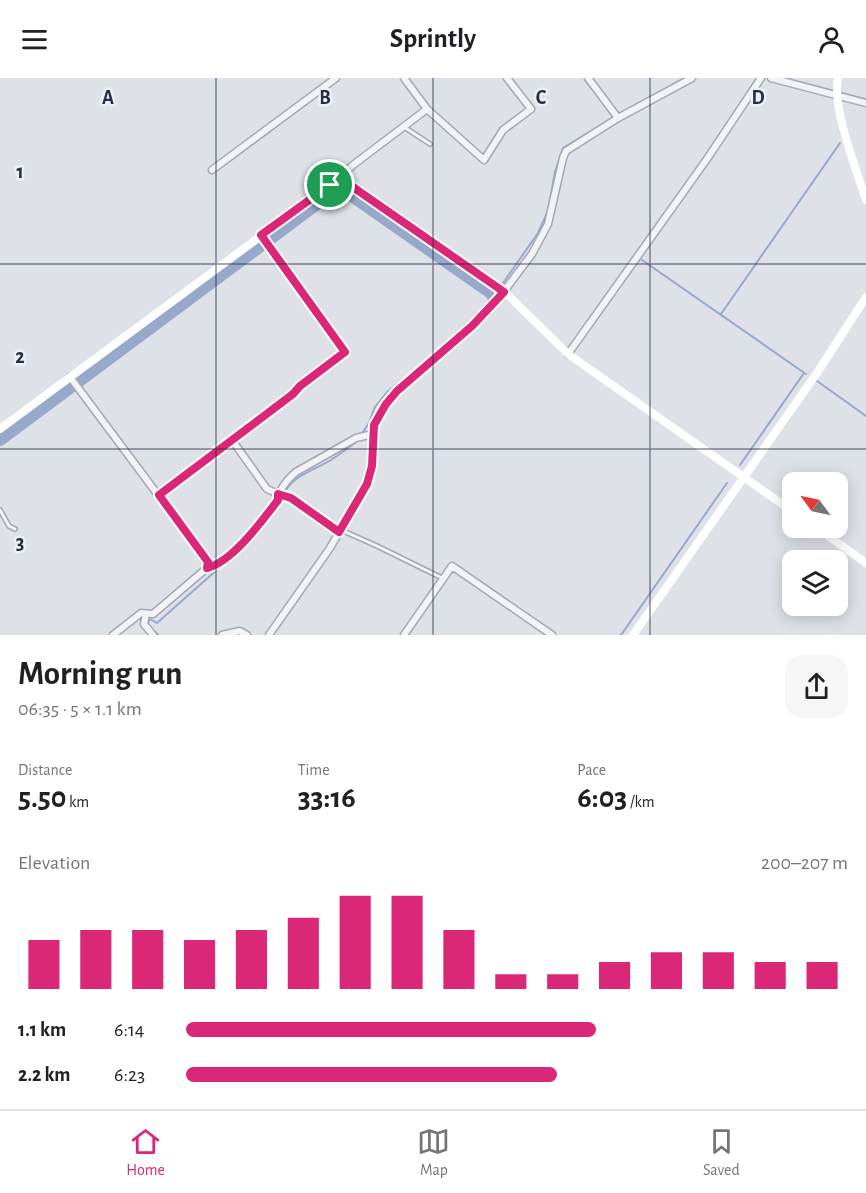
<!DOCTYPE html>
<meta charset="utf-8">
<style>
:root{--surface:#fff;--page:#f6f6f6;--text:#202124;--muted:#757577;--line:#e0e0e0;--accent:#db2777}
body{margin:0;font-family:"Alegreya Sans",sans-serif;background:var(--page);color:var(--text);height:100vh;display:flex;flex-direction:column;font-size:22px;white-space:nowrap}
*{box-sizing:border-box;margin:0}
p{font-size:20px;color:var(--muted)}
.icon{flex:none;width:33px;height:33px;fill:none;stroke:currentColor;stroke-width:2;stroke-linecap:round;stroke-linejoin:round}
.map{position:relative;height:557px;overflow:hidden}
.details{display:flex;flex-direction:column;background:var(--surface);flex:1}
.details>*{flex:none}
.needle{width:39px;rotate:303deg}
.tools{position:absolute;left:782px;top:394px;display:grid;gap:12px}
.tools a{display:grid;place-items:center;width:66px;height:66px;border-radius:12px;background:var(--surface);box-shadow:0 3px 15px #0003;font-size:30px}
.pin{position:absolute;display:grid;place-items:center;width:51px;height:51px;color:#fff;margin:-26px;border:3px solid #fff;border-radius:50%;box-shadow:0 2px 6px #0007}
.round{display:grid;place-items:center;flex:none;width:63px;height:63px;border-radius:18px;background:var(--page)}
.head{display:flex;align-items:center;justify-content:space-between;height:102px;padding:0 18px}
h1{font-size:33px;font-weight:700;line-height:45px}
.stats{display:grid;grid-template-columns:repeat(3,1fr);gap:9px;height:102px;padding:6px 18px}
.stats div{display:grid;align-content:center}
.stats b{font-size:30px;font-weight:700}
.stats small{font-size:16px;font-weight:400}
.stats p{font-size:16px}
.chart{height:168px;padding:12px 18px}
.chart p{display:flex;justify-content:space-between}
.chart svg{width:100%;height:108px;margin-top:6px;stroke:var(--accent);stroke-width:6}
ul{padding:0 18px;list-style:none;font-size:20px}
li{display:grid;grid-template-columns:96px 72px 1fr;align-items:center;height:45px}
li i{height:15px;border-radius:8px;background:var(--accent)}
header{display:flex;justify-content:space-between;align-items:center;height:78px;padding:0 18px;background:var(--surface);font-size:27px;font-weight:700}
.dock{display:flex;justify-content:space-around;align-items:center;height:84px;border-top:2px solid var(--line);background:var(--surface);font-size:16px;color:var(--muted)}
.dock a{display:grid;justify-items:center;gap:3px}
.dock .active{color:var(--accent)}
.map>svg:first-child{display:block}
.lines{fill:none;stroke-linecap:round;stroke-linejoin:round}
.stream{stroke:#97a9cb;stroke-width:2}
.river{stroke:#97a9cb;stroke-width:14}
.lane-casing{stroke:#a4a7b3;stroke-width:6}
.street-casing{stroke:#a4a7b3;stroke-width:9}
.lane{stroke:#f2f3f7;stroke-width:3}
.street{stroke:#f2f3f7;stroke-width:6}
.secondary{stroke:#fff;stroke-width:8}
.route-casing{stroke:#fff;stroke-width:12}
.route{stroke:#db2777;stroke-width:8}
.grid{fill:none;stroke:#272d41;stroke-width:1.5;stroke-opacity:0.55}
.grid-label{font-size:20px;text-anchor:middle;font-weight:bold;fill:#272d41;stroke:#eef0f6;stroke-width:5;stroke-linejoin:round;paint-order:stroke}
</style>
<header><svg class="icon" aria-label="menu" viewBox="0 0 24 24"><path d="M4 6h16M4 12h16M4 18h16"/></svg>Sprintly<svg class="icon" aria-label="person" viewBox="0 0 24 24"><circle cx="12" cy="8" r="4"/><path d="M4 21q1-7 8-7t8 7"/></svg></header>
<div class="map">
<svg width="866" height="557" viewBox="0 0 866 557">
<rect width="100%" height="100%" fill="#dfe1e9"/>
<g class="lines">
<path class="stream" d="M645,22l40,-22
M642,182l164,114
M501,208l37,-53 10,-22 7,-39 8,-24 51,-31
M721,236l119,-171
M817,303l49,35
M361,357l8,-12 6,-16 12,-15 64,-50 47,-51
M740,387l64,-92
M282,418c11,-21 30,-25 49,-36 9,-6 19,-13 27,-20
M158,557l-11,-11 3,-5 7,4 71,-63
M621,557l106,-152"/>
<path class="river" d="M355,119l136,95 3,4
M0,361l325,-242"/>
<defs>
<path id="lane" d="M404,49l26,17
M280,417l11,3 49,34
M0,432l9,16 6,3
M341,452l36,16 65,32"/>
<path id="street" d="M588,0l30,40
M771,0l95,25
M427,31l57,51 19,-30 28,-21 -24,-31
M212,92l124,-92
M339,103l3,-6 11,-10 74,-56 -23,-31
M568,276l139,-195 54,-81
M70,299l138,185 -1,6 -54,46 -12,-1 -28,22
M232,362l35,49 11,5
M159,417l134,-101 7,-8 46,-34 -85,-117
M207,490c25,-6 55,-48 71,-68 1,-12 10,-21 18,-28l60,-34 17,-4
M146,536l-2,10 9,11
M222,557l18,-4 7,4
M269,557l61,-87 37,-64 5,-18 2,-41 12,-21 11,-13 49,-41 50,-48 36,-48 16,-30 15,-66 3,-7 52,-33 74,-40
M404,557l48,-69 100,69"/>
</defs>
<use href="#lane" class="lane-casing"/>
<use href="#street" class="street-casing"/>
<use href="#lane" class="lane"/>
<use href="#street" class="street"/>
<path class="secondary" d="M838,0c-6,31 18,90 28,122
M0,351l303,-224c24,-18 29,-31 57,-13l150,105 58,57 224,157
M817,450l49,35
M633,557l184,-262 49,-76"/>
</g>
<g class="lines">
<defs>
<path id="route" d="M339,104l10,2 11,8 144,100 -32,34 -75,65 -11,13 -12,21 -2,41 -5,18 -28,48 -48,-34 -13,-4v6c-16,21 -46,62 -71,68l1,-6 -49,-67 134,-101 7,-8 45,-34 -84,-117 69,-50z"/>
</defs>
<use href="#route" class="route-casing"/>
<use href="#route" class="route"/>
</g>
<path class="grid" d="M216,0v557M433,0v557M650,0v557M0,186h866M0,371h866"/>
<g class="grid-label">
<text x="108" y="26">A</text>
<text x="325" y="26">B</text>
<text x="541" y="26">C</text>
<text x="758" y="26">D</text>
<text x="20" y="100">1</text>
<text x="20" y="285">2</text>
<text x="20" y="471">3</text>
</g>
</svg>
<div class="tools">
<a><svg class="needle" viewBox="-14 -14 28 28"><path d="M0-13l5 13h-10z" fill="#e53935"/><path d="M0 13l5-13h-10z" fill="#757577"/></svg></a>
<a><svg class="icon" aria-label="layers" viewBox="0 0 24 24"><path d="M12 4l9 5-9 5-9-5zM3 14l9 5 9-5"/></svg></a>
</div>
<div class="pin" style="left:330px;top:107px;background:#1e9e55"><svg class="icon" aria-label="arrive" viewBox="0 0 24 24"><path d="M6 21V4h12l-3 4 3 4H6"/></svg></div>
</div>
<section class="details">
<div class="head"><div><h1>Morning run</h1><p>06:35 · 5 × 1.1 km</p></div><a class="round"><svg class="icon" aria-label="share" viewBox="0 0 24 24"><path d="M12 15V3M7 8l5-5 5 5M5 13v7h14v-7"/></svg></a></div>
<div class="stats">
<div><p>Distance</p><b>5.50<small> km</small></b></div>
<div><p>Time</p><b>33:16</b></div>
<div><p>Pace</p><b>6:03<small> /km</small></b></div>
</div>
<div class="chart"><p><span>Elevation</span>200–207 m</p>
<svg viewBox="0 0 160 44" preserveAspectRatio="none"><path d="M5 44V24M15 44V20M25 44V20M35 44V24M45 44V20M55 44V15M65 44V6M75 44V6M85 44V20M95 44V38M105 44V38M115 44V33M125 44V29M135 44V29M145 44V33M155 44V33"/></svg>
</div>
<ul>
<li><b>1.1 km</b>6:14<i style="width:62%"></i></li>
<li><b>2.2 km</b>6:23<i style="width:56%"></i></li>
</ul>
</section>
<nav class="dock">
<a class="active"><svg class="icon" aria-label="home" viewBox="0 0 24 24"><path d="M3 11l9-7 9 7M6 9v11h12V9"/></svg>Home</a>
<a><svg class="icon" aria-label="map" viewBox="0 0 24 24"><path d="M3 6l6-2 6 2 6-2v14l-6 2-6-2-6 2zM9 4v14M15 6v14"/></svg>Map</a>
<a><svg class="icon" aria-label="saved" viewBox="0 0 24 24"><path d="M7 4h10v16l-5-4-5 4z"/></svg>Saved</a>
</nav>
